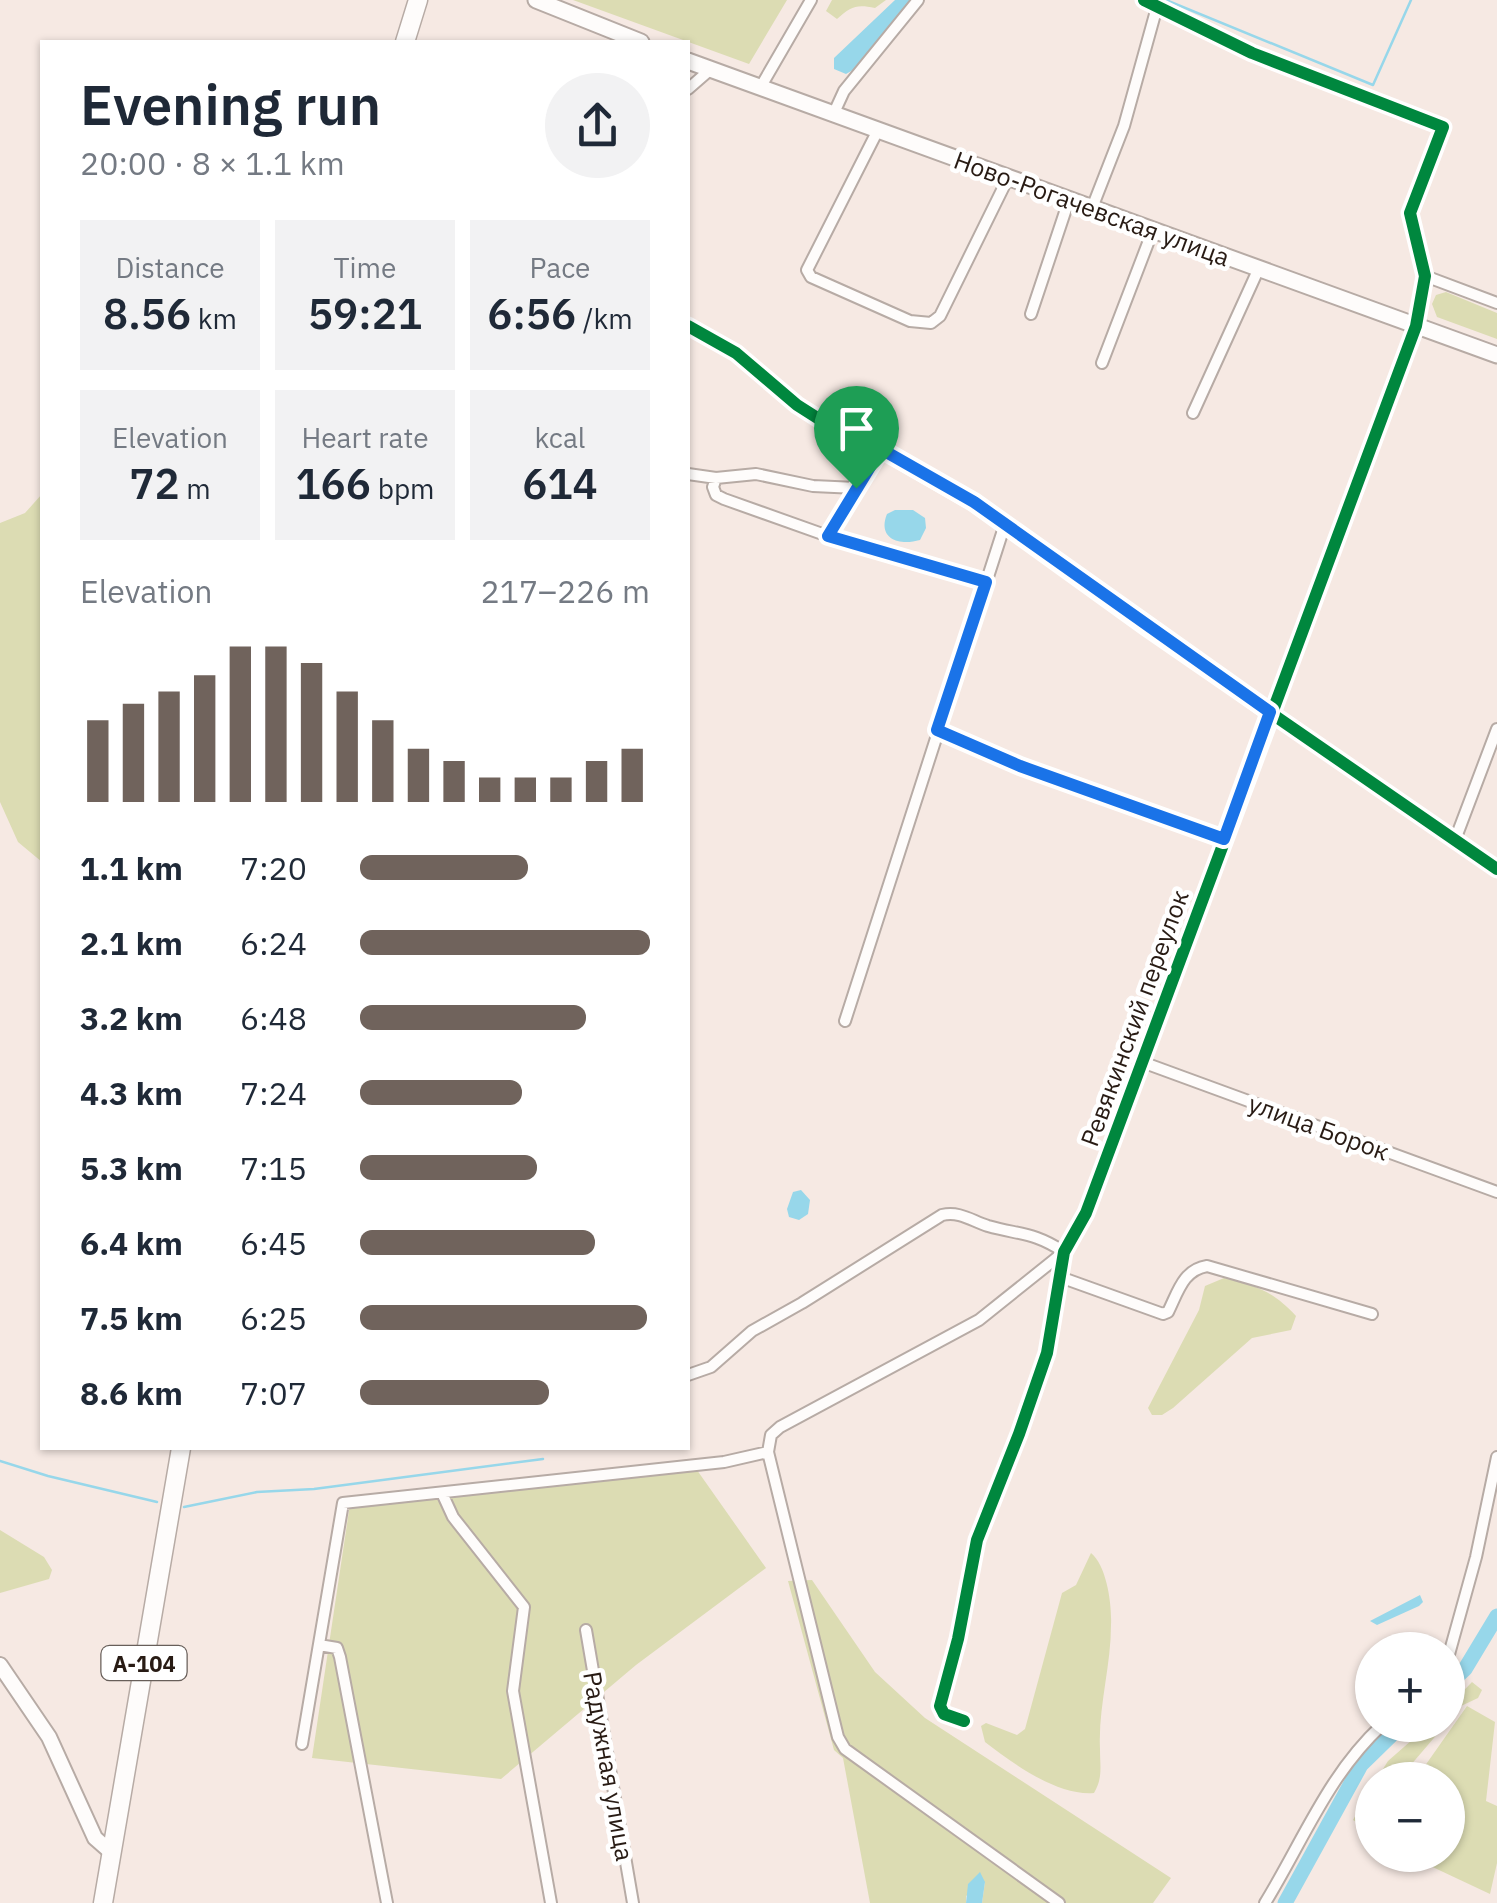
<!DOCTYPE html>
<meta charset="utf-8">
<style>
:root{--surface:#fff;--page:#f2f2f3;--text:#1f2937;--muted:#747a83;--accent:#70635c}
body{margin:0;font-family:"IBM Plex Sans",sans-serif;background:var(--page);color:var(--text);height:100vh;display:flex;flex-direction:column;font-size:38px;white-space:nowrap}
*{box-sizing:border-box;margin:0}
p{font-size:32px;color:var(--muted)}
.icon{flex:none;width:55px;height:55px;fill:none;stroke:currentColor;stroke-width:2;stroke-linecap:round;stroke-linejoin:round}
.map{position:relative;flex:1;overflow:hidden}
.sheet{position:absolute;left:40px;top:40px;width:650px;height:1410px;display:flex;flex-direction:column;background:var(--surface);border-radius:0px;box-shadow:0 2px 8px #0004}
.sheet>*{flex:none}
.buttons{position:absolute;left:1355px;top:1632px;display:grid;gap:20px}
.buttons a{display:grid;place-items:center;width:110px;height:110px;border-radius:50%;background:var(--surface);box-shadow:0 2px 8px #0004;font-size:50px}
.pin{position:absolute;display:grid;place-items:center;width:85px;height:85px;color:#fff;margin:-102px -42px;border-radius:50% 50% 50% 0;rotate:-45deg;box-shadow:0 0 10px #0007}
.pin .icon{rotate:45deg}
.round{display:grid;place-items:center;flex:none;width:105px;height:105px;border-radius:52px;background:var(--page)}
.summary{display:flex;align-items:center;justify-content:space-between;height:170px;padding:0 40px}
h1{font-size:55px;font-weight:600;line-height:75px}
.stats{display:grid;grid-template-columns:repeat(3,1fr);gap:15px;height:170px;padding:10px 40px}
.stats div{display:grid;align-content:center;border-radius:0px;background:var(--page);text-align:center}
.stats b{font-size:42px;font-weight:600}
.stats small{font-size:28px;font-weight:400}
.stats p{font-size:28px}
.chart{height:280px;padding:20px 40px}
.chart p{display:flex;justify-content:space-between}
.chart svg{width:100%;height:180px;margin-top:10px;stroke:var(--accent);stroke-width:6}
ul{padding:0 40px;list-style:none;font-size:32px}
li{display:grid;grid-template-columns:160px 120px 1fr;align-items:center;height:75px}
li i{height:25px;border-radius:12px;background:var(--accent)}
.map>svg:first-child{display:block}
.green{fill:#dcdcb3}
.water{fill:#97d7ea}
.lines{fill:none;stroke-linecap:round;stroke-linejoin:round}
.stream{stroke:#97d7ea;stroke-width:2.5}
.river{stroke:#97d7ea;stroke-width:15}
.street-casing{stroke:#b7aba5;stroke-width:14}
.secondary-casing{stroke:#b7aba5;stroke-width:18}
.primary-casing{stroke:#b7aba5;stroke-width:19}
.highway-casing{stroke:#b7aba5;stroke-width:21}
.street{stroke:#fefcfb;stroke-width:10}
.secondary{stroke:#fefcfb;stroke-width:14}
.primary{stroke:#fefcfb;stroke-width:15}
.highway{stroke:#fefcfb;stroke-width:18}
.cycleway-casing{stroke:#fff;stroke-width:19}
.cycleway{stroke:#00873e;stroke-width:12}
.route-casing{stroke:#fff;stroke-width:20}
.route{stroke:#1a73e8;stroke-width:12}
.labels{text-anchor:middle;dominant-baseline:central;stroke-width:9;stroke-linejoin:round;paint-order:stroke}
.shield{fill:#fff;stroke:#685f5a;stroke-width:2.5}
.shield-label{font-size:22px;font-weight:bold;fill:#281b14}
.street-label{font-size:25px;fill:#281b14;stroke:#fff}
</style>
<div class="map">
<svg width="1497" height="1903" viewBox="0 0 1497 1903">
<rect width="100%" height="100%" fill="#f6e9e3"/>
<path class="green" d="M573,0h214l-38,64z
M832,0h54l-11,8c-18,-4 -24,-2 -38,11l-11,-8z
M1446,292l51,21v26l-60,-22 -5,-13 4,-9z
M42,494v368l-24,-20 -18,-40v-279l25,-10z
M1224,1278c33,8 49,13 72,38l-5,14 -39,8 -79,70 -11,7h-10l-4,-7 51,-98 6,-24z
M692,1463l74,105 -130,97 -135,114 -189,-21 38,-254z
M0,1530l44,27 8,13 -3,9 -49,14z
M1091,1553c16,13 21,52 20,72 0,42 -13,82 -11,124 0,17 3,29 -6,44 -37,3 -80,-29 -109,-51l-4,-16 5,-3 31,12 8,-6 37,-136 14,-8z
M812,1580l63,92 50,46 246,160 -18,25h-171l3,-21 -19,14v7h-96l-27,-145 -9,-8 -46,-169z
M1472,1682l10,8 -4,8 -17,8 -13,16v-15z
M1467,1706l28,16 -9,79 11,5v57l-7,31 -83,-39h41v-75h-33z
M1429,1725h16l-47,55h-22l12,-19z
M1372,1785v29l-14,9 -5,-3z"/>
<path class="water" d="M895,0h17l-59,70 -7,4 -12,-5v-11z
M895,510h18l12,8 1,10 -6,12c-21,6 -43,-1 -33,-26z
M801,1190l9,10 -2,14 -9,6 -10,-3 -2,-8 6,-17z
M1420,1595l3,7 -4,4 -42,19 -7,-4z
M980,1872l5,10 -3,21h-16l2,-19z"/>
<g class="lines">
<path class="stream" d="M1166,0l207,85 38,-85
M0,1461l48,15 109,26
M184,1507l73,-15 57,-3 229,-30"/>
<path class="river" d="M1448,1685l17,-16 32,-53
M1285,1903l76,-138 41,-40"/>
<defs>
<path id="street" d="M760,88l51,-88
M688,89l23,-20
M833,115l11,-24 74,-91
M878,130l-71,140 4,7 99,44 21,2 9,-7 68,-138
M1092,208l32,-82 33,-119
M1425,276l72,27
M1031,314l38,-114
M688,326l48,27 61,52 22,14 62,30 93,54 172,124 351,242
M1102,363l51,-133
M1193,413l66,-145
M688,474l28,4 40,-4 57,12 43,2
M716,478l-3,9 3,8 8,4 104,37 158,46
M828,536l53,-87
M937,730l83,36 204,73
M1455,840l42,-111
M845,1021l160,-497
M1142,1062l355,130
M1060,1277l103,37 5,-2c10,-20 15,-42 39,-46l165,48
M688,1375l23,-8 41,-36 50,-28 140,-88c18,-4 30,6 46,11 32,9 46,6 76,26l-85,68 -199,107 -9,8 -3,17 70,285 7,12 214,154
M442,1493l11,24 71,90 -11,84 38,212
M586,1630l47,273
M319,1645l18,3 3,9 47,246
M1448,1658l28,-101 21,-100
M964,1721l-20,-7 -4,-8 18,-67 19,-99 42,-106 28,-81 17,-101 22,-39 330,-887 9,-50 -15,-63 33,-86 -191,-74 -108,-53
M302,1744l41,-241 381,-41 44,-10
M1265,1903c38,-62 63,-128 117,-178"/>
<path id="secondary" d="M0,1665l49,72 46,101 16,14"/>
<path id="primary" d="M536,0l105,42
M688,61l809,294"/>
<path id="highway" d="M405,42l13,-42
M103,1903l78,-455"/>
</defs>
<use href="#street" class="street-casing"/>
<use href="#secondary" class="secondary-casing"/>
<use href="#primary" class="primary-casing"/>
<use href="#highway" class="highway-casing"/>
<use href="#street" class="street"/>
<use href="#secondary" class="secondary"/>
<use href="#primary" class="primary"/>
<use href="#highway" class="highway"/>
<defs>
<path id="cycleway" d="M688,326l48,27 61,52 22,14 62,30 93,54 172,124 351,242
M964,1721l-20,-7 -4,-8 18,-67 19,-99 42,-106 28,-81 17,-101 22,-39 330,-887 9,-50 -15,-63 33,-86 -191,-74 -108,-53"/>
</defs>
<use href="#cycleway" class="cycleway-casing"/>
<use href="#cycleway" class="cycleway"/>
</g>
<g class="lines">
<defs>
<path id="route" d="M881,449l93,53 296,210 -46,127 -204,-73 -83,-36 49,-148 -158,-46z"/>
</defs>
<use href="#route" class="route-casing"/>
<use href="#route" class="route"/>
</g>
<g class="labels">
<rect class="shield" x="101.5" y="1646" width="85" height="34" rx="8"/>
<g class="shield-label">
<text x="144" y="1663">А-104</text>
</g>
<g class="street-label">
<text transform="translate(1092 208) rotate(20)">Ново-Рогачевская улица</text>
<text transform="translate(1134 1018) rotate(-70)">Ревякинский переулок</text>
<text transform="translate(1319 1127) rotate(20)">улица Борок</text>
<text transform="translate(609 1766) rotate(80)">Радужная улица</text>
</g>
</g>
</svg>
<div class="buttons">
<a>+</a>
<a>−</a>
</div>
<div class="pin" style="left:856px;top:488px;background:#1e9e55"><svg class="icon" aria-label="arrive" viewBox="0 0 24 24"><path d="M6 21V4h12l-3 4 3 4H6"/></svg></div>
<section class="sheet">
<div class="summary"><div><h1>Evening run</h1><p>20:00 · 8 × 1.1 km</p></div><a class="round"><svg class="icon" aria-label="share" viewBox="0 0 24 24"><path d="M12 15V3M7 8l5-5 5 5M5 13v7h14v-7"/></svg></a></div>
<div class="stats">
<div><p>Distance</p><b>8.56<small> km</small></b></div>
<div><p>Time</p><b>59:21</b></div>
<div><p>Pace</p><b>6:56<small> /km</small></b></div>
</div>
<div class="stats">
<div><p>Elevation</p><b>72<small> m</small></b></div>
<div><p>Heart rate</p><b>166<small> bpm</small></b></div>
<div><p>kcal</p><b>614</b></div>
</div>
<div class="chart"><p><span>Elevation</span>217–226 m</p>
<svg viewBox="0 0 160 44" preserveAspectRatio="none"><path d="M5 44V24M15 44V20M25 44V17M35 44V13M45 44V6M55 44V6M65 44V10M75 44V17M85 44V24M95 44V31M105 44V34M115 44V38M125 44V38M135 44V38M145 44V34M155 44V31"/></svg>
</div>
<ul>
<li><b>1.1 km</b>7:20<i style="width:58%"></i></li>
<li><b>2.1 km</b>6:24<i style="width:100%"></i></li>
<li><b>3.2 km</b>6:48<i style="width:78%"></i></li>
<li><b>4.3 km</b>7:24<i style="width:56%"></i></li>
<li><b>5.3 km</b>7:15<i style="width:61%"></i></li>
<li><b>6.4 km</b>6:45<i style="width:81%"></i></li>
<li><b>7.5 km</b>6:25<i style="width:99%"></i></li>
<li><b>8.6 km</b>7:07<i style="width:65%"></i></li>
</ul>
</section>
</div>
